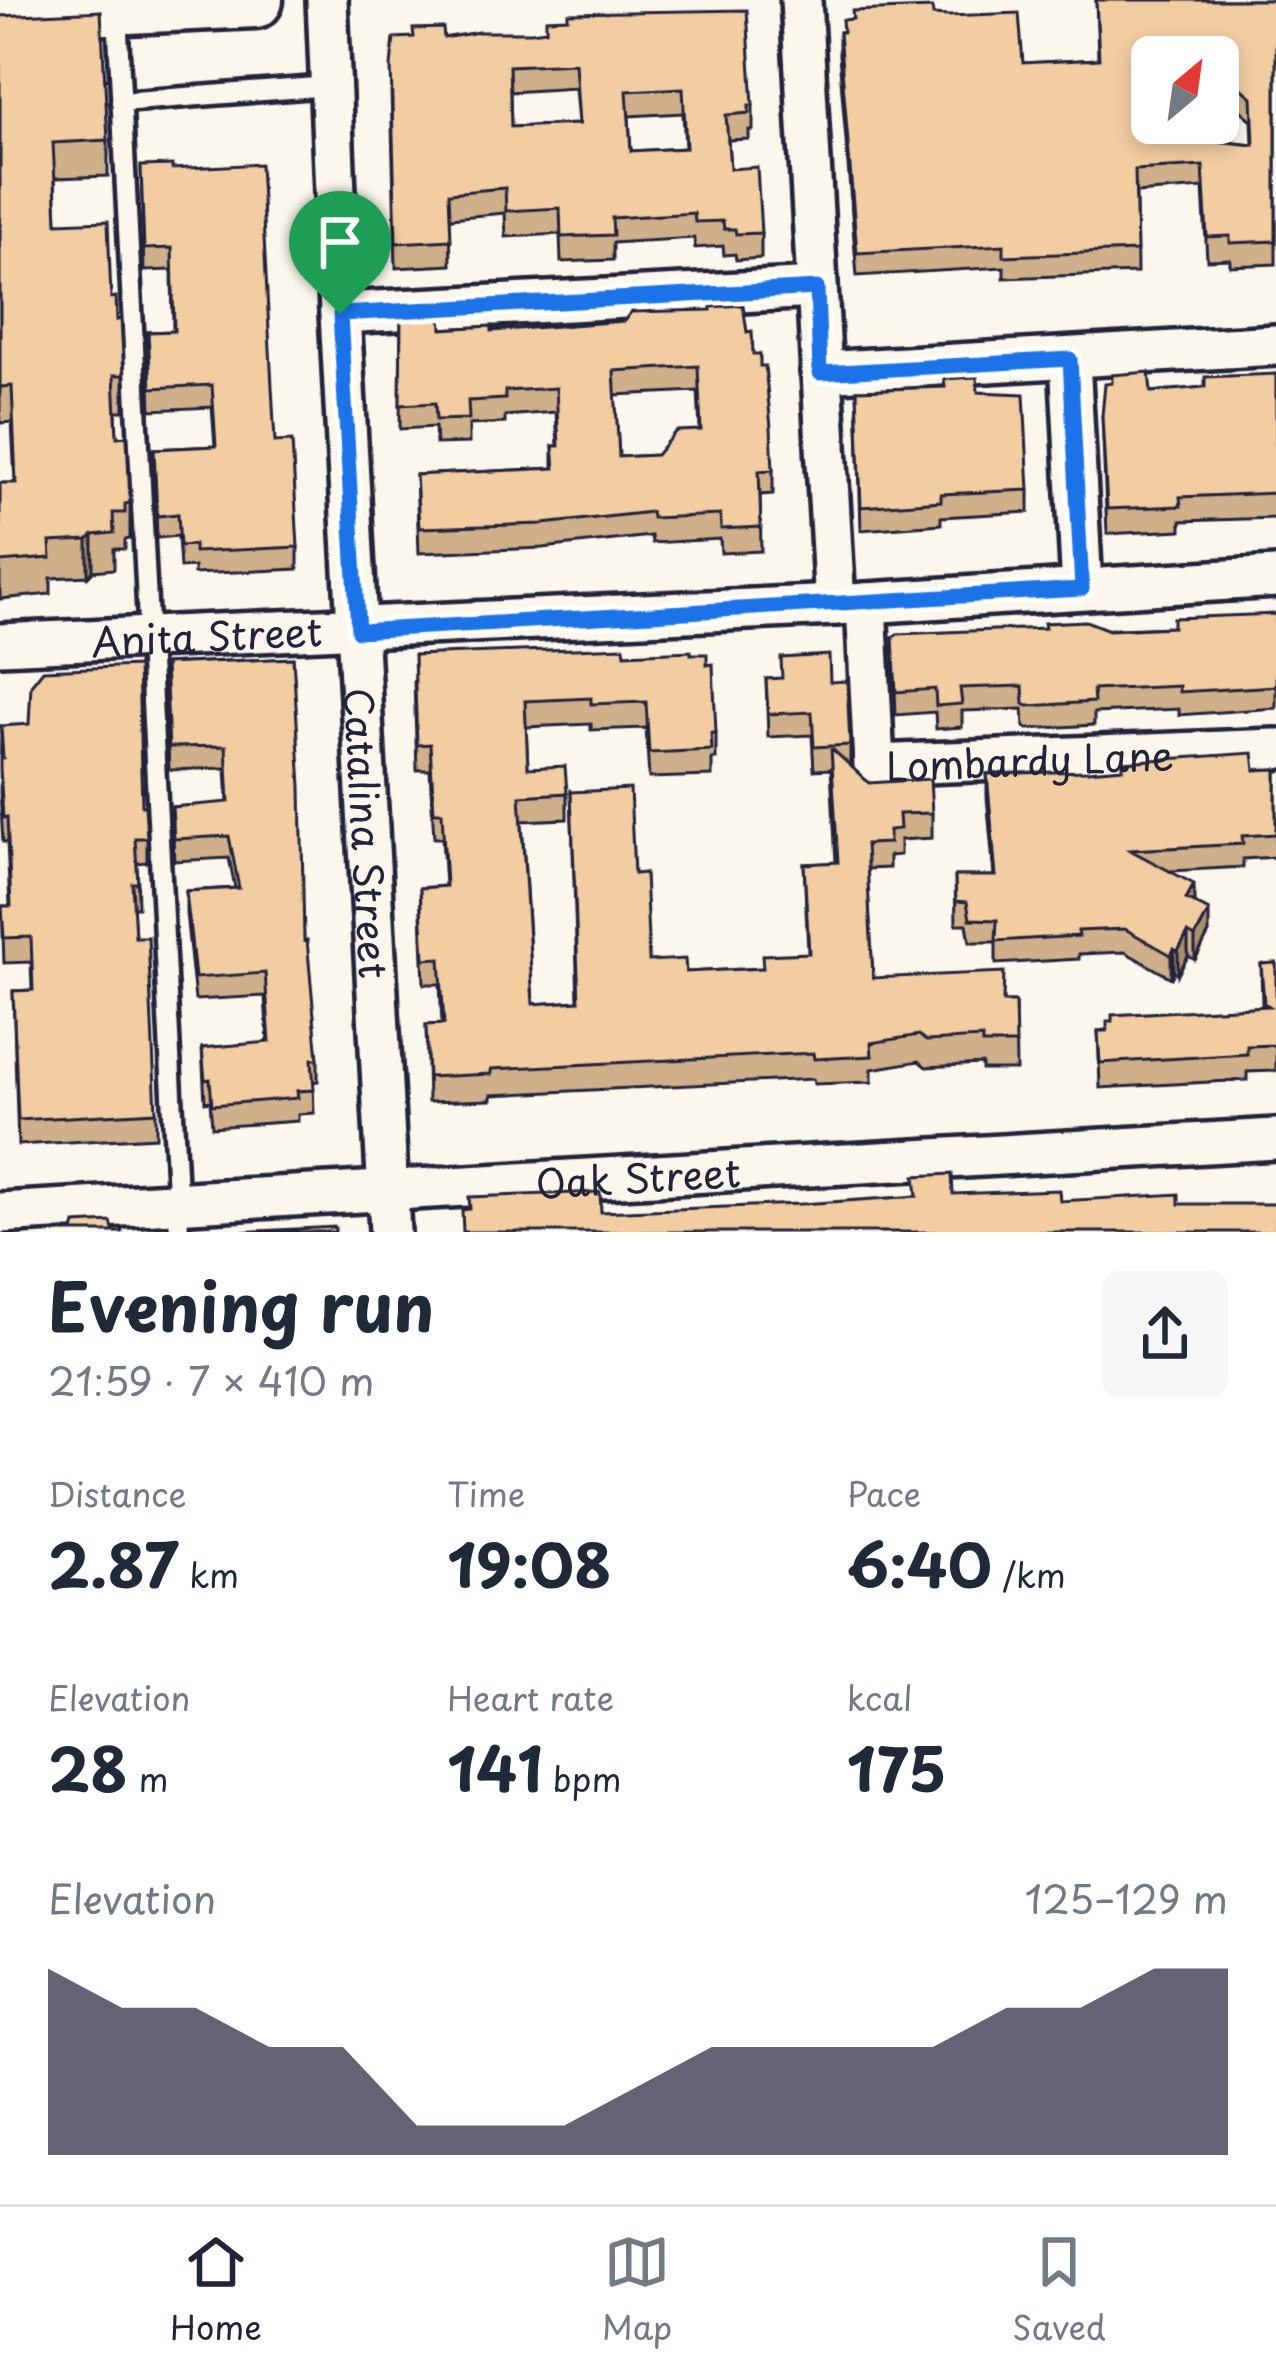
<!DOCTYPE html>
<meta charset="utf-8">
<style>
:root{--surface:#fff;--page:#f6f6f7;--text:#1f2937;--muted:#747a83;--line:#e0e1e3;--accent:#22223b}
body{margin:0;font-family:"Playpen Sans",sans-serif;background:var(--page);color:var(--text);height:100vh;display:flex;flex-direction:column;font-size:45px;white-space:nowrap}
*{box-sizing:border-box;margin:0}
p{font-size:39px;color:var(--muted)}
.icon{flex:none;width:66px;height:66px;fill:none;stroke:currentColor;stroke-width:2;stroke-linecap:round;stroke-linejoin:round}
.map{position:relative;height:1232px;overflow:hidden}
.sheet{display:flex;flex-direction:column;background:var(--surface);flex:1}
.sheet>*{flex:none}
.needle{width:78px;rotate:29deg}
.controls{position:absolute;left:1131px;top:36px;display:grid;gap:24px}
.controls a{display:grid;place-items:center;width:108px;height:108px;border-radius:18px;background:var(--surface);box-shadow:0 6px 18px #0003;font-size:60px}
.pin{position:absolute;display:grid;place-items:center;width:102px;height:102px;color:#fff;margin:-123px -51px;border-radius:50% 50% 50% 0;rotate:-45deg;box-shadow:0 0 12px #0007}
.pin .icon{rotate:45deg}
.round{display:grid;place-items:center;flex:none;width:126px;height:126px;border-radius:18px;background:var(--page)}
.headline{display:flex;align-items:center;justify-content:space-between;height:204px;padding:0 48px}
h1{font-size:66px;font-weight:700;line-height:90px}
.metrics{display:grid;grid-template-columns:repeat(3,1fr);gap:18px;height:204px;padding:12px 48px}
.metrics div{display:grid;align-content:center}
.metrics b{font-size:60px;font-weight:700}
.metrics small{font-size:33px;font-weight:400}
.metrics p{font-size:33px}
.chart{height:336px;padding:24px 48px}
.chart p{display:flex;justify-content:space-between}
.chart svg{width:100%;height:216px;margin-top:12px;fill:var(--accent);opacity:.7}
.tabs{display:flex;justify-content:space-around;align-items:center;height:168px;border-top:3px solid var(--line);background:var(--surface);font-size:33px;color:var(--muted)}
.tabs a{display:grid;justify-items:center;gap:6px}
.tabs .on{color:var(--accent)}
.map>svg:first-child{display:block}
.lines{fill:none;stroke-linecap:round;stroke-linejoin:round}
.lane-casing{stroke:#22223b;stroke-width:27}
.street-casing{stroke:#22223b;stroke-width:48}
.secondary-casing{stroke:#22223b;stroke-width:63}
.lane{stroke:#fbf7ec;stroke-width:18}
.street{stroke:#fbf7ec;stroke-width:39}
.secondary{stroke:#fbf7ec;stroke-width:54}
.wall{fill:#d0b08b;stroke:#22223b;stroke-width:3;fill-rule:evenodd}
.shaded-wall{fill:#a99071;stroke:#22223b;stroke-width:3}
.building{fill:#f2cda2;stroke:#22223b;stroke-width:3;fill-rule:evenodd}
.route-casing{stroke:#fff;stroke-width:24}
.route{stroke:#1a73e8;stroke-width:15}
.labels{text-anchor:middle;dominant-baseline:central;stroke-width:12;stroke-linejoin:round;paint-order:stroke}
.street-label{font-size:39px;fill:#22223b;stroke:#fbf7ec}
</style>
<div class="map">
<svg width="1276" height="1232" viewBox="0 0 1276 1232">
<rect width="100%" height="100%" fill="#fbf7ec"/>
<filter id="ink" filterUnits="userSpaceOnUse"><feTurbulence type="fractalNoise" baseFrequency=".00833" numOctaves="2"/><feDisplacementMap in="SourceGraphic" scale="24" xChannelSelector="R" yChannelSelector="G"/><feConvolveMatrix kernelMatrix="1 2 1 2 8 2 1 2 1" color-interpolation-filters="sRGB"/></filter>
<g filter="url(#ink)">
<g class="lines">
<defs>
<path id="lane" d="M117,13l62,1219
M121,102l208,-16"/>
<g id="street">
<path id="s1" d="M327,0l13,313 50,919"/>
<path d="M801,0l34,605"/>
<path d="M340,313l477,-25"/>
<path d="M1070,359l12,230"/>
<path d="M821,372l455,-27"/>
<path id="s2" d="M866,603l8,162 402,-16"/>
<path id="s3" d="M0,644l835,-39 441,-28"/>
<path id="s4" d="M0,1213l1276,-74"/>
</g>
<path id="secondary" d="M0,12l255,-12"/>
</defs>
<use href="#lane" class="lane-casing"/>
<use href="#street" class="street-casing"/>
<use href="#secondary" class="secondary-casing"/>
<use href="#lane" class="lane"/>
<use href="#street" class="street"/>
<use href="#secondary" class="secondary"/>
</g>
<path class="wall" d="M1096,0h180v264l-46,2v-7l-23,1 -4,-72 -67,5 1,80 -133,5v-11l-147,9 -18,-221v-23l94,-17 90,48 75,-4zM1152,57h66v46l13,-1 21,18 1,25 -37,-4 -21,-10z
M0,16l108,124v36l-53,2 2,45 54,75 6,22 7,55v36h-8l1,26 13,66v36l-5,1v9h-11v20l-21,2 -5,5 -37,2v16l-51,5v-116h15l-3,-61 -12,1z
M479,32l274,73v25h-4v9l-21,1 2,29 31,64v25l-25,2 -1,-6 -11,1 -1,-9 -28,2 -1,-10 -81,5v17l-52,2 -1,-28 -54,3 -1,-24 -55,5 1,47 -55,3 -5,-177 53,-53zM575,88l3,36 -67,3 -1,-35zM683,113l2,35 -54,3 -2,-35z
M141,166l134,276 23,105v22l-104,5v-7l-14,1 -2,-32 -21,2 -3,-89 61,-3 -3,-39 -61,3 -3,-78 25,-1 -1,-61 -28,1z
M401,317l41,12 305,3 6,22 20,116v24l-13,1 1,56 -40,2 -1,-14 -68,4 -1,-7 -108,12 -124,5 -3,-78 137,-7v-22h5l-2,-34 -51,4v7l-36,2v18l-33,1 -1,-17 -35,2zM698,391l2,39 -44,25 -37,2 -4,-62z
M1276,374v144l-95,3v9l-74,4 -5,-118 49,-24 54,-5z
M857,390l121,2 51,98v22l-88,5v7l-80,6z
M1276,614v94l-97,7v-6l-85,4v12l-66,4 -4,-2 -1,-18 -61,2v16l-26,2 -1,-17 -39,3 -3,-78 280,-10z
M625,654h66l16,11 9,68v26h-4v17l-63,2 -3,-50 -55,2v-6l-65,3 2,41 39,25v26l-45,2 11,183 45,-3 -7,-209 63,82 15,87 37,11 76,-4 46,-15 -4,-89 32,-1 -5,-94 -17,1 -2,-35 -44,2 -2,-58 64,3 20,63v21l19,17 63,30v25l-32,2v15l-11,1v12l-22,1 6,109 131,24h11l1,68h-34v-6l-56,3 -7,-6 -47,8v13l-58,2 -1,-5 -322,16v5l-63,2 -2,-77 16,-1 -2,-40h-16l-4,-96 25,-2 -3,-48h-8l-4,-68h-13l-3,-89z
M293,658l11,283 14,118v22l-5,1 1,31 -16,1v7l-86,6 -2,-26 -5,1 -3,-54 66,-5 -3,-47 -70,4 -9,-87v-22l49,-3 -6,-30 -55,3 -2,-54 56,-4 -2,-35 -57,2 -4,-106z
M1,726l141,80 5,32v24l-10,1 1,44h-5l2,30 21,175v25l-138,8 -5,-154 19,-1 -1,-28 -27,1 -2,-57h8l-3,-64h-4l-3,-49z
M1276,769v88l-33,2v8l-73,4 24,32 15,30 -14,27 -7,-4 -10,18 -4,-2 -3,6 -46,-26 -46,2v5l-83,5v-22h-26l-3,-18h-11l-1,-48h39l-7,-79v-23z
M1276,963v108l-29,1v8l-147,8 -2,-57 164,-25 -1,-42z"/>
<path class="shaded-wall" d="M93,535v36l-5,5v-36z
M1194,884v23l-8,-8z
M1209,911v22l-14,27v-23z
M1188,933v23l-10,18v-23z
M1174,949v23l-3,6v-23z"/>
<path class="building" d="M1096,0h180v241l-46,2v-7l-23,1 -4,-71 -68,4 2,81 -133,5v-11l-147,8 -18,-221h4l-1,-12 11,-1 -1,-8 80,-3 1,7 15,1 71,-3 4,50 76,-4zM1152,57h66v23l13,-1 21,18 2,48 -38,-4 -21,-10v-8h-43z
M747,10l6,95h-4v8l-23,2 4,54 27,-2 4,66 -25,1 -1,-5h-11l-1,-8 -28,1 -1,-9 -82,5 1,17 -52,2 -1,-29 -54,3 -1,-23 -56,5 2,47 -55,3 -5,-177 3,-28 20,-1 -1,-8 30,-1 1,10 35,-6h52l15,-2v-11l22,-1v-5zM575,63l4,61 -68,3 -2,-61zM683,88l3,60 -55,3 -4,-60z
M101,11l7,129 -55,3 4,80 51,-2 3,77 5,-1 1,23 4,-1 3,56h-10l3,62 10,-1 3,67 -5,1v9h-12l1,20 -21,2 -5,5 -38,2 1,16 -51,4v-79h16l-4,-97 -12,1v-371z
M260,164l15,278 17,-1 6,106 -104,5v-7l-14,1 -2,-32 -21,2 -3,-67 62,-3 -4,-61 -61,3 -3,-56 26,-1 -2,-83 -28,1 -3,-83 31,-1v4z
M743,305l4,27 5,-1 1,23h7v12h5l6,61 2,43 -14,1 2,56 -40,2 -1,-14 -68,3 -1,-6 -108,12 -124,4 -3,-53 139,-7 -2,-22h6l-3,-58 -51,3v8l-37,2 1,18 -33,1 -1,-17 -35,2 1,-88 40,-2 1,14 50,-3v5l132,-10 7,-9 80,-2v-3zM698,366l3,64 -25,1 -20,24 -37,2 -5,-86z
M1149,372l2,20 54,-5v-10l71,-3v119l-96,4 1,9 -74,3 -5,-93 3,-32 7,-1v-8z
M977,377l1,15 46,2 5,96 -88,4v7l-80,6 -4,-117 88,-3 -1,-8z
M1276,614v72l-97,6v-6l-86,4 1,12 -66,4 -4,-2 -1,-18 -63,2 2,16 -26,2 -1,-17 -39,3 -3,-55 4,-3 148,-6 -1,-5 42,-2 23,9 64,-3v-9z
M624,647l1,7 66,-3v3h16v11l6,-1 3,69h-5l1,17 -63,3 -3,-51 -55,2v-6l-66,3 3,67 37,-2 2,27 -47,3 13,208 46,-3 -8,-209 59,-3 4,85 11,-1 4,88 36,-2 1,13 77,-4 -1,-13 47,-2 -5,-89 34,-2 -7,-114 38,35 61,-4 2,34 -33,1 1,15 -11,1v13l-23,1 7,134 131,-6 -1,30h12l1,42h-34v-6l-56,3 -7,-6 -48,8 1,13 -58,3 -1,-6 -322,16v5l-63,3 -2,-52 18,-1 -4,-66 -16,1 -4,-71 26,-2 -4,-74h-8l-4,-68 -13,1 -3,-90z
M829,655l1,27 17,-1 3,64 -36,2 -2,-35 -44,2 -2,-35 16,-1 -1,-20z
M293,658l8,128 3,155 3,-1 11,119h-6l2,31 -17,1 1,7 -86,7 -2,-26 -5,1 -3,-32 68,-6 -5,-69 -70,5 -9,-87 53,-3 -10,-52 -55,3 -2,-32 57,-5 -3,-56 -57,1 -4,-83z
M138,666l4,140h3l2,32h-12l3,45h-6l3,54h13l8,175 -138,8 -5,-129 20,-1 -2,-53 -27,1 -2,-32h9l-4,-89 -4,1 -3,-50v-10h3l-2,-32 28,-2 2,-39 12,-15z
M1253,753l2,17 21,-1v65l-34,2 1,8 -113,6 64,34 -8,15 23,12 -14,26 -7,-4 -10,18 -4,-2 -3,6 -46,-26 -47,2 1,5 -83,5 1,-21 -27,-1 -3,-17 -11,-1 -1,-25h41l-9,-102 100,-3 36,-3v-6z
M1276,963v82l-29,1v8l-147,9 -2,-32h9v-10h5v-6l157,-9 -5,-3 -3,-39z
M952,1174l1,20 106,-4 1,11 119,-7v10h97v28h-813l-1,-22 8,-1 -1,-12 131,-5 1,20 200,-8 116,-8 -2,-20z
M111,1222l2,7 9,-1v4h-58l9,-1 2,-7z
M335,1227v5h-99z"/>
</g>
<g class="lines" filter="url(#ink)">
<defs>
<path id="route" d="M817,288l3,85 250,-14 12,230 -724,42 -18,-317z"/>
</defs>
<use href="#route" class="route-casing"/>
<use href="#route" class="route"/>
</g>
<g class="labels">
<g class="street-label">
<text stroke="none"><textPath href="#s3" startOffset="207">Anita Street</textPath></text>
<text stroke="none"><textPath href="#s2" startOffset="318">Lombardy Lane</textPath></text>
<text stroke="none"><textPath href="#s1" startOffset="834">Catalina Street</textPath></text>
<text stroke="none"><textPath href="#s4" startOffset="639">Oak Street</textPath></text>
</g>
</g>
</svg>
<div class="controls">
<a><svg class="needle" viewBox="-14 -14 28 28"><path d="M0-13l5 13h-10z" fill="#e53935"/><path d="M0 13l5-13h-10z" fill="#747a83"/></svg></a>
</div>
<div class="pin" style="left:340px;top:314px;background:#1e9e55"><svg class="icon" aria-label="arrive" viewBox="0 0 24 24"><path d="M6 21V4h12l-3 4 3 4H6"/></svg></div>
</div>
<section class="sheet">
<div class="headline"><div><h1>Evening run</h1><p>21:59 · 7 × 410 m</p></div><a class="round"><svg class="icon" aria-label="share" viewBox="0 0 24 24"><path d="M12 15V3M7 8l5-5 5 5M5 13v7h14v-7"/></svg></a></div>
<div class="metrics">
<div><p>Distance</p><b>2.87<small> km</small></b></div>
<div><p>Time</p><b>19:08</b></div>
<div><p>Pace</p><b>6:40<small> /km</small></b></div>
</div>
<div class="metrics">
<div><p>Elevation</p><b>28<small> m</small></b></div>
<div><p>Heart rate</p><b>141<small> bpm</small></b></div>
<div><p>kcal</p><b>175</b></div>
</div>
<div class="chart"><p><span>Elevation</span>125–129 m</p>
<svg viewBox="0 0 160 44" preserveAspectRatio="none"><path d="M0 44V6L10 14L20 14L30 22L40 22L50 38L60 38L70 38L80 30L90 22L100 22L110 22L120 22L130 14L140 14L150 6L160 6V44z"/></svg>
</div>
</section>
<nav class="tabs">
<a class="on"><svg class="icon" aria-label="home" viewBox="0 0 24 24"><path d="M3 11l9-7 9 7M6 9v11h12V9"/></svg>Home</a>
<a><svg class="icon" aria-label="map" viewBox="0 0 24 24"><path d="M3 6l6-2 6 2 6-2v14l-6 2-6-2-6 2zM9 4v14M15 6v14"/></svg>Map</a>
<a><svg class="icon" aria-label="saved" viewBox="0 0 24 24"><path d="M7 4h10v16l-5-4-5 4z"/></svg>Saved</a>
</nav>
